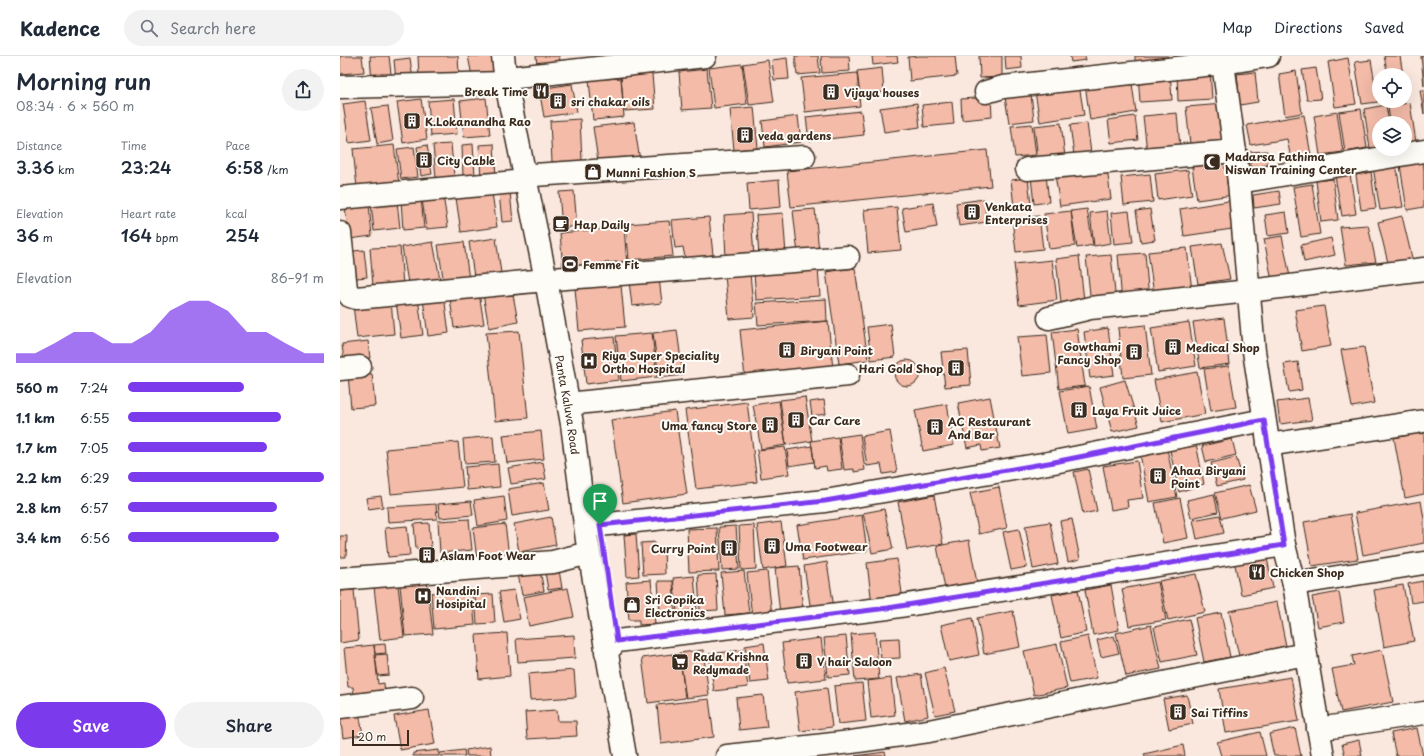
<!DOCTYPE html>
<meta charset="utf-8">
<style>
:root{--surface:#fff;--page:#f2f2f3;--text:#1f2937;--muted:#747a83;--line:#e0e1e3;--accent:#7c3aed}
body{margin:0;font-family:"Playpen Sans",sans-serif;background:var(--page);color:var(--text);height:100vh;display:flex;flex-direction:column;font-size:15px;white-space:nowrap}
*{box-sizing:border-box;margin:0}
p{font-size:13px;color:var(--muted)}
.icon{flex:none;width:22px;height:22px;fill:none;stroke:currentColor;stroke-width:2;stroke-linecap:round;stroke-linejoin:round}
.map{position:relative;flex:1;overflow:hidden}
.sheet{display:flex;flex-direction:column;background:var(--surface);width:340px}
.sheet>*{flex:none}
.buttons{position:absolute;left:1032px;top:12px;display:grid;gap:8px}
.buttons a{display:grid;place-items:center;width:40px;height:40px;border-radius:50%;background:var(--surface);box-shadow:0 4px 16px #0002;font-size:20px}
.scale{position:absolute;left:12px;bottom:10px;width:57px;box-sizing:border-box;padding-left:4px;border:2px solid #3b2a1e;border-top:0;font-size:11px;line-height:14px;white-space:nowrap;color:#3b2a1e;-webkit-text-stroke:3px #fdfcf7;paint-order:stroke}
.pin{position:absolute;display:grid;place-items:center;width:34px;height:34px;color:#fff;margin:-41px -17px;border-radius:50% 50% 50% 0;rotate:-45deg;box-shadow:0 0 4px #0007}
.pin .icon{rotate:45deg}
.round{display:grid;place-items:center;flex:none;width:42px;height:42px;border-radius:21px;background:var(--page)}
.head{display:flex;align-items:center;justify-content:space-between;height:68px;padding:0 16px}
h1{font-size:22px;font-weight:600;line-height:30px}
.metrics{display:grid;grid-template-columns:repeat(3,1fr);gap:6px;height:68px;padding:4px 16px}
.metrics div{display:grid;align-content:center}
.metrics b{font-size:17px;font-weight:600}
.metrics small{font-size:11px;font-weight:400}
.metrics p{font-size:11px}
.chart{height:112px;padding:8px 16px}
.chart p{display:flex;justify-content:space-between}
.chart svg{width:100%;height:72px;margin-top:4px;fill:var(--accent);opacity:.7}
.button{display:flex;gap:8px;margin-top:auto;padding:8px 16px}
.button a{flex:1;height:46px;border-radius:24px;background:var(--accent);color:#fff;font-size:16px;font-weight:600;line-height:46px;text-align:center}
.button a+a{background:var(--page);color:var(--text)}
ul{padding:0 16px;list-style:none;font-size:13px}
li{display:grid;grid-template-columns:64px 48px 1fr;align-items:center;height:30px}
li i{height:10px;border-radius:5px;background:var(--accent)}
header{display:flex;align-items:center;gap:24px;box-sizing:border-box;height:56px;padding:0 20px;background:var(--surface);border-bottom:1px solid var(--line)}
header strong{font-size:19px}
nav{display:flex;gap:22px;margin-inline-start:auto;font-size:14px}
.search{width:280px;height:36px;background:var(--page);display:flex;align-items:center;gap:10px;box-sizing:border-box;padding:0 14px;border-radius:22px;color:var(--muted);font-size:15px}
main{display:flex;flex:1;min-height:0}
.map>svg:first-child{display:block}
.building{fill:#f3bba8;stroke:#3b2a1e}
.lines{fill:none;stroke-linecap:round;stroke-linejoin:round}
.minor-casing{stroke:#3b2a1e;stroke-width:25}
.minor{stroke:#fdfcf7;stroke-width:22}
.route-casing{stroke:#fff;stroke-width:8}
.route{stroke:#7c3aed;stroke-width:5}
.labels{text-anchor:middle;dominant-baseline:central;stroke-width:4;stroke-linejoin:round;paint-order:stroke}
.poi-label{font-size:11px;font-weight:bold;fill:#3b2a1e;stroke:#fdfcf7;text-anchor:start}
.street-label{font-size:11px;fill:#3b2a1e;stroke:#fdfcf7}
</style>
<header>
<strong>Kadence</strong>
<div class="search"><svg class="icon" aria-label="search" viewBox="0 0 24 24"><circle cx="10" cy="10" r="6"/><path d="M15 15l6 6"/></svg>Search here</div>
<nav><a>Map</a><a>Directions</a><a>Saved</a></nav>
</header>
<main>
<section class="sheet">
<div class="head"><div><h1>Morning run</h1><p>08:34 · 6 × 560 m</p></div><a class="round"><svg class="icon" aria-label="share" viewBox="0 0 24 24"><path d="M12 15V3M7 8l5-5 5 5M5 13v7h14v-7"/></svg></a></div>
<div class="metrics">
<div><p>Distance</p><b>3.36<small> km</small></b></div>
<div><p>Time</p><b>23:24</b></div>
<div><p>Pace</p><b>6:58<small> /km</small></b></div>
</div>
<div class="metrics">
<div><p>Elevation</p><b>36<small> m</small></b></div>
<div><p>Heart rate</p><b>164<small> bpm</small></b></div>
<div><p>kcal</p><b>254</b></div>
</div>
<div class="chart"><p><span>Elevation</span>86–91 m</p>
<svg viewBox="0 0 160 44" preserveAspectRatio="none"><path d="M0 44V38L10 38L20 32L30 25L40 25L50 32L60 32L70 25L80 12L90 6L100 6L110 12L120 25L130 25L140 32L150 38L160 38V44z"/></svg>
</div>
<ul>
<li><b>560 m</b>7:24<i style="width:59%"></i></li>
<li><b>1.1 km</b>6:55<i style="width:78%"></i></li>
<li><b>1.7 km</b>7:05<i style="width:71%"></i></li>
<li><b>2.2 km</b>6:29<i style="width:100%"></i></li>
<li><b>2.8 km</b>6:57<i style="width:76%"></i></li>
<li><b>3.4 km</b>6:56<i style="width:77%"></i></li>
</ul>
<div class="button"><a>Save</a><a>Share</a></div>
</section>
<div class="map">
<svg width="1084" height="700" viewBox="0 0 1084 700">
<rect width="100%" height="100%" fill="#fae8df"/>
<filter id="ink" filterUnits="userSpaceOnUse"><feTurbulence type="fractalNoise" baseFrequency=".025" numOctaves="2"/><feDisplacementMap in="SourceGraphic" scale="8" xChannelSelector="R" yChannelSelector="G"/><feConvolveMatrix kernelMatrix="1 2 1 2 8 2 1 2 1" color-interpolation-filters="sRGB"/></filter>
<g filter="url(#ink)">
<path class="building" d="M0,0h22l2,16 -24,2z
M30,0h19l3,26 -20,1z
M78,0h40l1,18 -40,3z
M128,0h29l3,16 -28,4z
M196,0h23l1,4 -23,5z
M455,0h23l2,17 -23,2z
M481,0h28l1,15 -28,2z
M532,0h25l1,6 -25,3z
M579,0h36l2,20 -47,5 -2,-24z
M639,0h23v21l-22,1z
M665,0h16l1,12 -16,2z
M730,0h15l1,4 -15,2z
M795,0h33v2l-33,4z
M1044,0h16l3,19h-15z
M1081,0h3v30z
M70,2l3,22 -17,1 -2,-21z
M447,2l2,21 -15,1 -2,-20z
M1008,2l8,46 -21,3 -7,-45z
M428,4l6,42 -25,3 -6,-41z
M1031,4l7,42 -16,2 -7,-42z
M402,8l5,40 -33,4 -5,-40z
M542,12l2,24 -24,3 -3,-24z
M976,12l5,31 -14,1 -5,-30z
M367,13l4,39 -29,2 -3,-38z
M870,14l2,29 -34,2 -1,-29z
M956,15l6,42 -17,3 -6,-42z
M830,16l2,28 -32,2 -2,-28z
M915,16l3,30 -18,3 -3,-31z
M517,17l3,33 -55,6 -4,-34z
M312,18l3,35 -31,2 -3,-35z
M791,21l5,35 -46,8 -5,-36z
M281,22l3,39 -31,3 -4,-40z
M232,28l5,28 -33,5 -5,-28z
M739,29l5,30 -44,7 -5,-30z
M1080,34h4v24z
M691,38l3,26 -25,3 -4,-26z
M651,41l1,20 -30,3 -1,-21z
M146,42l4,37 -26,2 -4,-36z
M81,43l6,40 -24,4 -6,-41z
M114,43l3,35 -26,2 -3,-35z
M25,45l6,39 -22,3 -6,-39z
M612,46l2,22 -30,3 -2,-22z
M577,47l3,24 -36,5 -4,-24z
M1070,47l6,39 -11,2v-21h-15l-2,-17z
M883,48l3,37 -36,3 -4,-37z
M1046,49l3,18h-10v24l-9,1 -6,-39z
M48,50l5,35 -16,3 -6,-36z
M414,51l4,41 -24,2 -4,-41z
M1021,53l6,39 -22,4 -6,-40z
M521,55l3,24 -55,6 -3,-24z
M997,56l6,40 -23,3 -6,-39z
M837,57l3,35 -33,3 -4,-35z
M964,59l8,46 -20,3 -5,-25 -36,6 -4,-20z
M458,60l3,26 -36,5 -3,-26z
M795,60l3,24 -27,3 -3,-23z
M240,63l2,42 -30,1 -2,-41z
M294,66l6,39 -41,7 -6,-41z
M721,67l4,34 -27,2 -4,-33z
M747,67l4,30 -17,2 -4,-30z
M692,68l4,31 -21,2 -4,-31z
M111,88l3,32 -18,2 -3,-33z
M133,88l2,32 -12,1 -1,-32z
M154,88l2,34h-15l-2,-33z
M54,89l5,39 -42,4 -4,-39z
M87,89l5,29 -11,2 -4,-29z
M74,91l4,30 -17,2 -4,-30z
M647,94l4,36 -200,21 -4,-36z
M927,95l1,19 -17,1 -2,-19z
M888,105l5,34 -36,5 -5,-33z
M1083,106l1,8v37l-17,3 -7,-45z
M1056,108l7,43 -23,3 -7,-43z
M767,112l4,31 -51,7 -5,-31z
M848,114l4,25 -34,5 -3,-26z
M1031,116l5,36 -15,2 -5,-35z
M810,118l3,28 -29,3 -3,-28z
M1010,118l6,40 -14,2 -7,-40z
M706,119l3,27 -15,2 -3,-27z
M688,122l3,27 -17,2 -3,-27z
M993,123l5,41 -17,2 -5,-41z
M439,124l2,27 -32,3 -2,-27z
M972,128l8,50 -19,3 -8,-50z
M234,135l3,35 -15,2 -3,-36z
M939,135l2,13 -27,4 -1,-13z
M170,136l3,29 -11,1 -3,-29z
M152,137l5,34 -36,5 -5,-34z
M103,139l5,32 -22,2 -4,-31z
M81,142l3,30 -21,2 -2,-30z
M644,143l3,23 -28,4 -3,-23z
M895,144l4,28 -55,8 -4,-27z
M57,145l3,27 -26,3 -3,-27z
M593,147l4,24 -31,5 -4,-24z
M29,148l3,32 -23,3 -4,-32z
M557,151l4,43 -33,3 -4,-43z
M475,153l4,43 -21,2 -5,-43z
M747,153l6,36 -16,3 -6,-37z
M810,153l5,31 -14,2 -5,-31z
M731,155l4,35 -26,3 -5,-35z
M767,155l4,32 -17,3 -4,-33z
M789,155l4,31 -19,2 -3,-31z
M946,156l3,21 -21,3 -3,-21z
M411,157l3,44 -28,2 -2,-44z
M443,157l3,42 -27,2 -3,-42z
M699,160l4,33 -27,3 -4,-33z
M1062,160l11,46 -24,5 -11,-45z
M369,161l4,38 -28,3 -2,-11 -8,1 -3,-28z
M329,165l4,35 -44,4 -3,-36z
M1028,169l8,37 -30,3 -6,-38z
M284,171l3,38 -64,5 -3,-37z
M942,180l9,46 -18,4 -9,-47z
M156,182l5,35 -27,4 -5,-35z
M991,182l4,17 -31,7 -3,-17z
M93,186l8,42 -32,5 -7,-42z
M124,186l5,38 -25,4 -6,-39z
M882,187l8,36 -32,5 -6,-37z
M60,191l3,38 -30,1 -3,-38z
M847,192l5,43 -38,4 -6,-43z
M24,194l3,27 -20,2 -3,-27z
M805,197l4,47 -27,2 -4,-47z
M771,199l5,47 -25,2 -5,-47z
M739,200l6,53 -23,2 -6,-52z
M712,204l5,40 -38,5 -5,-41z
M478,212l2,28 -64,4 -2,-28z
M515,212l13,92 -29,4 -13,-92z
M410,217l4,44 -25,2 -4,-44z
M319,222l3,25 -30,3 -3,-25z
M281,229l4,42 -46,4 -4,-42z
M172,233l6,33 -29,6 -6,-34z
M139,237l5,31 -30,4 -4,-30z
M104,240l5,37 -21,3 -5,-37z
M78,242l5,37 -22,3 -5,-37z
M486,243l1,22 -69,4 -2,-22z
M51,245l3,33 -37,4 -4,-33z
M984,250l7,40 -29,5 -7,-41z
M884,262l6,46 -30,4 -7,-46z
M488,265l5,48 -88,9 -5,-48z
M849,266l7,44 -38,6 -7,-44z
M551,268l4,33 -24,3 -4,-33z
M805,269l6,50 -28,3 -5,-50z
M768,272l6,47 -24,3 -6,-46z
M737,273l8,57 -26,3 -7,-57z
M337,274l6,45 -24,3 -6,-45z
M179,275l9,87 -33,3 -9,-88z
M312,277l5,44 -36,4 -5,-45z
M707,279l4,38 -29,3 -5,-39z
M274,281l5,43 -33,4 -5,-44z
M28,285l2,17 -26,3 -2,-17z
M1024,291l10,56 -22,4 -11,-57z
M628,294l3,35 -26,2 -4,-35z
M554 317a13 13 0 1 1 26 0a13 13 0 1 1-26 0Z
M958,306l4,28 -13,2 -5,-28z
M889,310l7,41 -25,4 -7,-42z
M857,316l8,42 -43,8 -8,-42z
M32,318l3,32 -24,2 -3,-33z
M785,324l14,46 -27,6 -12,-45z
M749,330l8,43 -29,5 -8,-43z
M465,341l7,44 -26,4 -6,-45z
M650,341l10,51 -18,3 -1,-6 -14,3 -9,-45z
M968,342l4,22 -32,4 -3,-22z
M484,344l2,14 -14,2 -2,-14z
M439,345l7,44 -25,4 -8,-44z
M407,346l10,80 -61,7 -11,-79z
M607,348l7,41 -31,6 -8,-41z
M335,355l12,83 -64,9 -12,-83z
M201,375l3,28 -37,4 -4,-28z
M550,375l7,41 -14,2 -2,-10 -14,2 -5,-30z
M1084,376v62l-19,4 -11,-60z
M520,378l5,36 -11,2v-3l-10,1 -5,-33z
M153,380l2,26 -30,2 -2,-25z
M498,381l4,32 -15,2 -1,-5 -11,2 -4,-27z
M892,383l4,16 -30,7 -4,-16z
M118,386l5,45 -72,7 -5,-45z
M856,387l8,41 -25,8 -10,-46z
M472,390l2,16 -25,4 -2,-16z
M445,391l4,27 -28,4 -4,-28z
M827,393l10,48 -28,5 -9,-48z
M896,401l7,23 -26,6 -6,-23z
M797,405l6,37 -16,2 1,7 -17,3 -8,-44z
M203,406l3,17 -35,5 -3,-16z
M158,408l2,23 -33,3 -2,-23z
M748,413l9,42 -14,3 -9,-42z
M204,427l5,27 -37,6 -4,-27z
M909,429l7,25 -34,8 -7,-25z
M659,431l8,41 -28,6 -9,-41z
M874,438l4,18 -27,6 -4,-18z
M594,439l9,49 -36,6 -9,-48z
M41,440l2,11 -15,2 -2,-11z
M164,440l3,25 -29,5 -4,-26z
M840,442l8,40 -25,5 -8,-40z
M131,445l2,14 -33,3 -2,-14z
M1081,445l3,18v24l-61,12 -8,-42z
M96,448l1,15 -49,3 -1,-15z
M544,453l9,40 -21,4 -9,-40z
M1010,458l8,45 -46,7 -8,-44z
M522,459l5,36 -64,9 -6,-35z
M880,459l4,18 -27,6 -4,-19z
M211,461l5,28 -37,7 -5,-28z
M129,463l3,31 -32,3 -2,-32z
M732,463l8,40 -12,3 -8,-41z
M441,466l6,44 -24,4 -6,-45z
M710,466l8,42 -25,5 -8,-43z
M89,467l2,25 -15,1 -2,-25z
M165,468l4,32 -32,4 -4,-32z
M414,469l2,44 -15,1 -2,-44z
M67,470l3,29 -22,2 -3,-29z
M396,470l3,43 -17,1 -3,-43z
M377,472l2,43 -30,1 -2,-43z
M679,473l8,38 -16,3 -8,-38z
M296,478l3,42 -12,1 -3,-42z
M0,480h7l-1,21h-6z
M629,484l8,43 -32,6 -8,-43z
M315,486l1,7 8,-1 1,26 -22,1 -2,-32z
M91,495l1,7 -9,1 -1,-7z
M926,497l7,35 -32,7 -7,-35z
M557,503l6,41 -31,4 -5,-41z
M487,506l7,46 -23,3 -7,-45z
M218,508l4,24 -14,2 -4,-24z
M199,509l5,26 -22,4 -5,-26z
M459,510l4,46 -23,2 -5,-46z
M404,515l5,42 -24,2 -4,-42z
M427,515l5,44 -20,2 -5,-44z
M376,518l2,36 -18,1 -2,-36z
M856,518l9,38 -37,8 -9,-39z
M354,520l3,34 -20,2 -4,-34z
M311,524l4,44 -16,1v-5h-10l-3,-38z
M318,525h15l2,30 -15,1z
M1083,525l1,20 -13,2 -3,-19z
M87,526l6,52 -28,2 -5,-51z
M818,526l8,38 -37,6 -7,-37z
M58,529l6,52 -24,3 -6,-53z
M771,529l8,45 -26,5 -8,-45z
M1063,529l11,56 -30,6 -10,-57z
M228,532l6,29 -45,9 -6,-29z
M132,533l3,36 -41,4 -3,-36z
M14,534l5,50 -19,3v-52z
M174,534l6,29 -16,3 -5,-30z
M738,534l8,42 -25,6 -9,-43z
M999,536l5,30 -26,5 -6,-30z
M153,538l2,29 -18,1 -2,-29z
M937,546l9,44 -47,10 -10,-45z
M673,555l7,36 -36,7 -7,-36z
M881,557l9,44 -26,5 -9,-44z
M632,562l7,37 -30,6 -8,-36z
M849,563l8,36 -35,7 -8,-35z
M811,569l10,44 -35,7 -10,-43z
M535,576l4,47 -24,2 -4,-47z
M167,577l3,43 -31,3 -3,-44z
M234,579l1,23 -57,4 -2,-23z
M506,580l4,39 -22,2 -4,-39z
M748,580l9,42 -27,5 -9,-41z
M774,580l5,17 -18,4 -4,-17z
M481,582l5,41 -39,4 -5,-40z
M559,582l1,20 -19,1 -2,-20z
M424,587l5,38 -19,2 -5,-37z
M45,588l1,9 -11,1 -1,-9z
M717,588l10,44 -33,7 -10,-44z
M34,589l4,39 6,-1 1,12 -31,3 -1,-11h-5l-4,-39z
M363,594l6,45 -23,3 -7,-45z
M403,594l5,37 -34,4 -5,-37z
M1042,594l11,52 -52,10 -9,-43 22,-4 -2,-9z
M47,598l2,21 -11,1 -3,-21z
M332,598l2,12 7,-1 4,33 -37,5 -6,-45z
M604,612l11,43 -20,4 -10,-42z
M234,614l2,27 -46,3 -2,-26z
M581,618l7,42 -23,5 -8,-43z
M951,621l8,44 -73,12 -7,-44z
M551,622l4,37 -24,3 -4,-37z
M522,627l4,38 -28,3 -4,-38z
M487,632l5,39 -32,4 -5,-39z
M423,639l4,32 -28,3 -3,-32z
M847,639l6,29 -24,5 -6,-30z
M369,643l5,38 -53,7 -4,-39z
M89,654l6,34 -35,6 -6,-34z
M217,654l1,11h18l1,15 -50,3 -2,-27z
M19,656l4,23 -20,3 -3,-23z
M955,672l6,28h-27l-5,-22z
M1077,672l6,28h-27l-5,-23z
M920,676l6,24h-45l-4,-14z
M1019,684l3,16h-17l-3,-12z
M843,689l2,11h-40l-1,-2z
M150,690l1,10h-24l-1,-6z
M99,694v6h-26v-3z
M124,694l1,6h-24l-1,-3z
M545,696l1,4h-31z"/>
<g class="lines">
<defs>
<g id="minor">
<path id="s1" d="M163,0l3,27 40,197 26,144 15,116 38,216"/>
<path d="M883,7l16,119 15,169 30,194 10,39 29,172"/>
<path d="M177,21l188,-21"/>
<path d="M0,31l166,-4"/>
<path d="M646,36l17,-5 220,-24 45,-7"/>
<path d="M687,113l208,-18"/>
<path d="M194,119l270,-18"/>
<path d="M899,126l185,-31"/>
<path d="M0,142l186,-17"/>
<path d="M0,177l6,56 4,7 6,2 190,-18"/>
<path d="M212,223l296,-22"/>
<path d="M709,262l41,-10 159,-17 175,-22"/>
<path d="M0,313l20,-2"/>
<path d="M237,347l271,-28"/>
<path d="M928,389l156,-24"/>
<path d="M259,469l226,-24 229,-39 210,-42"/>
<path d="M0,523l213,-17 36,-9"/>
<path d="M954,528l130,-21"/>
<path d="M266,596l11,-11 271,-33 396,-63"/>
<path d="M0,651l72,-9"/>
<path d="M978,673l106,-16"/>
<path d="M387,700l124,-14 78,-11 376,-77"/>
</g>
</defs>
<use href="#minor" class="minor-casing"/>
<use href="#minor" class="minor"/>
</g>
</g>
<g class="lines" filter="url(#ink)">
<defs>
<path id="route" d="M924,364l20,125 -396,63 -271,33 -17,-116 225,-24 229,-39z"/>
</defs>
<use href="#route" class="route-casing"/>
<use href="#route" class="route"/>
</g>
<defs>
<symbol id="restaurant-square" viewBox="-11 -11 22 22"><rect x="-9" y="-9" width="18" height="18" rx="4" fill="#3b2a1e" stroke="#fdfcf7"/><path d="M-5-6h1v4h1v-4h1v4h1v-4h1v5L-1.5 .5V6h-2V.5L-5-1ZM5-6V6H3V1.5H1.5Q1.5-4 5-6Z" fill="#fff"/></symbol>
<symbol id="building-square" viewBox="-11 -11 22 22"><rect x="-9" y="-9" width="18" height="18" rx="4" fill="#3b2a1e" stroke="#fdfcf7"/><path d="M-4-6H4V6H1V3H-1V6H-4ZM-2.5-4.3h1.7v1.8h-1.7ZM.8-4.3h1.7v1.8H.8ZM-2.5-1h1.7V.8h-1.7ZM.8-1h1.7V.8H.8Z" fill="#fff"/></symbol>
<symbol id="mosque-square" viewBox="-11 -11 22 22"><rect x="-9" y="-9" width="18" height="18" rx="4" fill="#3b2a1e" stroke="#fdfcf7"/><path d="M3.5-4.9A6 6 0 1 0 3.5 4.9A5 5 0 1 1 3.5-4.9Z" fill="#fff"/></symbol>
<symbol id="shop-square" viewBox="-11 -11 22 22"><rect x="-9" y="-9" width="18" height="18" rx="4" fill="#3b2a1e" stroke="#fdfcf7"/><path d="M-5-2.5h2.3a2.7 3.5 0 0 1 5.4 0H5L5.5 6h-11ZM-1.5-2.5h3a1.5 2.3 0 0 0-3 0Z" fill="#fff"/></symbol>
<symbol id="cafe-square" viewBox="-11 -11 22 22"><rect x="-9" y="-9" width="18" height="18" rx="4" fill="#3b2a1e" stroke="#fdfcf7"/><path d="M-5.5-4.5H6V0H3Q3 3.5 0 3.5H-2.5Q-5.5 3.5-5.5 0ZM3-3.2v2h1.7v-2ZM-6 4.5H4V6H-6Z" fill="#fff"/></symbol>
<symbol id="stadium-square" viewBox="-11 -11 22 22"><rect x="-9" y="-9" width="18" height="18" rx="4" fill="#3b2a1e" stroke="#fdfcf7"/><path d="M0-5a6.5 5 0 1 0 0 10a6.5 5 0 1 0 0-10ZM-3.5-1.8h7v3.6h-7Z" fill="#fff"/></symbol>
<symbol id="hospital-square" viewBox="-11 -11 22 22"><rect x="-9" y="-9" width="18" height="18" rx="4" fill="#3b2a1e" stroke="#fdfcf7"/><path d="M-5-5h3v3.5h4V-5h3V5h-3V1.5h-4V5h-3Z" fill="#fff"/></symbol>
<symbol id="supermarket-square" viewBox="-11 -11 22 22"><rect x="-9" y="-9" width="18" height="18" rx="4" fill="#3b2a1e" stroke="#fdfcf7"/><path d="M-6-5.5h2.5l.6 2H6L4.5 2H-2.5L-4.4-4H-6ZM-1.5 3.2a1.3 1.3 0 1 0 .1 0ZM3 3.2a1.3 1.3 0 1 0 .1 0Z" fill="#fff"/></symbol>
</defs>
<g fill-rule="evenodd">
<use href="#restaurant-square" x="191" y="25" width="20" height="20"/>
<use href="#building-square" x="481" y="26" width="20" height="20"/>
<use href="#building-square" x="208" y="35" width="20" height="20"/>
<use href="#building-square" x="62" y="55" width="20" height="20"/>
<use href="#building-square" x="395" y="69" width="20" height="20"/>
<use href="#building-square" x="74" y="94" width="20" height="20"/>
<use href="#mosque-square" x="862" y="96" width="20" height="20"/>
<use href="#shop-square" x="243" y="106" width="20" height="20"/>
<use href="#building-square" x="622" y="146" width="20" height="20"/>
<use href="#cafe-square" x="211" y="158" width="20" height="20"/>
<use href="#stadium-square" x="220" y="198" width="20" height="20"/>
<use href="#building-square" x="823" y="281" width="20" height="20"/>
<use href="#building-square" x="437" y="284" width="20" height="20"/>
<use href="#building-square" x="784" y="286" width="20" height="20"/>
<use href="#hospital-square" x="239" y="295" width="20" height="20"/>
<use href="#building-square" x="606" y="302" width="20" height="20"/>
<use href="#building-square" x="729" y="344" width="20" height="20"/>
<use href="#building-square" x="446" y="354" width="20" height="20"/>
<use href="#building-square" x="420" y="359" width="20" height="20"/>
<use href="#building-square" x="585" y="361" width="20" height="20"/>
<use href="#building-square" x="808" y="410" width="20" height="20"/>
<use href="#building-square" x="422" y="480" width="20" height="20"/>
<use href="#building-square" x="379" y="482" width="20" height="20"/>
<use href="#building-square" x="77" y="489" width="20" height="20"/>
<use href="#restaurant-square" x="907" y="506" width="20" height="20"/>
<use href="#hospital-square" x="73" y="530" width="20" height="20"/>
<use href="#shop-square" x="282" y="539" width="20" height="20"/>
<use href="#building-square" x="454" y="595" width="20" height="20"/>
<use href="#supermarket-square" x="330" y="596" width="20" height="20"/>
<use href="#building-square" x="828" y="646" width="20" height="20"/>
</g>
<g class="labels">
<g class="poi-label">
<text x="188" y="35" text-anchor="end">Break Time</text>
<text x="504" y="36">Vijaya houses</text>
<text x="231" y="45">sri chakar oils</text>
<text x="85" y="65">K.Lokanandha Rao</text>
<text x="418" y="79">veda gardens</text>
<text x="885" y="100">Madarsa Fathima<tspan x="885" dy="13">Niswan Training Center</tspan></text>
<text x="97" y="104">City Cable</text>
<text x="266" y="116">Munni Fashion S</text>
<text x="645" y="150">Venkata<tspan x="645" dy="13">Enterprises</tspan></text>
<text x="234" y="168">Hap Daily</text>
<text x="243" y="208">Femme Fit</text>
<text x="781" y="290" text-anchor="end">Gowthami<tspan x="781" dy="13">Fancy Shop</tspan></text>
<text x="846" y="291">Medical Shop</text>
<text x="460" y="294">Biryani Point</text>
<text x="262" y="299">Riya Super Speciality<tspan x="262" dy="13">Ortho Hospital</tspan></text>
<text x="603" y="312" text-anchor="end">Hari Gold Shop</text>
<text x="752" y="354">Laya Fruit Juice</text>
<text x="469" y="364">Car Care</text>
<text x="608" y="365">AC Restaurant<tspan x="608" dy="13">And Bar</tspan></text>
<text x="417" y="369" text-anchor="end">Uma fancy Store</text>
<text x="831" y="414">Ahaa Biryani<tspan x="831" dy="13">Point</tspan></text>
<text x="445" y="490">Uma Footwear</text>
<text x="376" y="492" text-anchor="end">Curry Point</text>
<text x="100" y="499">Aslam Foot Wear</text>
<text x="930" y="516">Chicken Shop</text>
<text x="96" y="534">Nandini<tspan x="96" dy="13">Hosipital</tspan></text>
<text x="305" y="543">Sri Gopika<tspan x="305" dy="13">Electronics</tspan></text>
<text x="353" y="600">Rada Krishna<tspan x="353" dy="13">Redymade</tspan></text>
<text x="477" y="605">V hair Saloon</text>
<text x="851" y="656">Sai Tiffins</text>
</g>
<g class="street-label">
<text stroke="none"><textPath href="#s1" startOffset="355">Panta Kaluva Road</textPath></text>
</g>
</g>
</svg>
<div class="buttons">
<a><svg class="icon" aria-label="locate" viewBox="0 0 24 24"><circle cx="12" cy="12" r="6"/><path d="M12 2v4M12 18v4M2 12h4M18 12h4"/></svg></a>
<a><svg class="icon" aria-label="layers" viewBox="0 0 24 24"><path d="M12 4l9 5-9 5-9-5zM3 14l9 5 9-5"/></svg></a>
</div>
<div class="scale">20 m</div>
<div class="pin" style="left:260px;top:469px;background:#1e9e55"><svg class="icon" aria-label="arrive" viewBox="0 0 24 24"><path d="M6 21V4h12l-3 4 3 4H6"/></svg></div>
</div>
</main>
